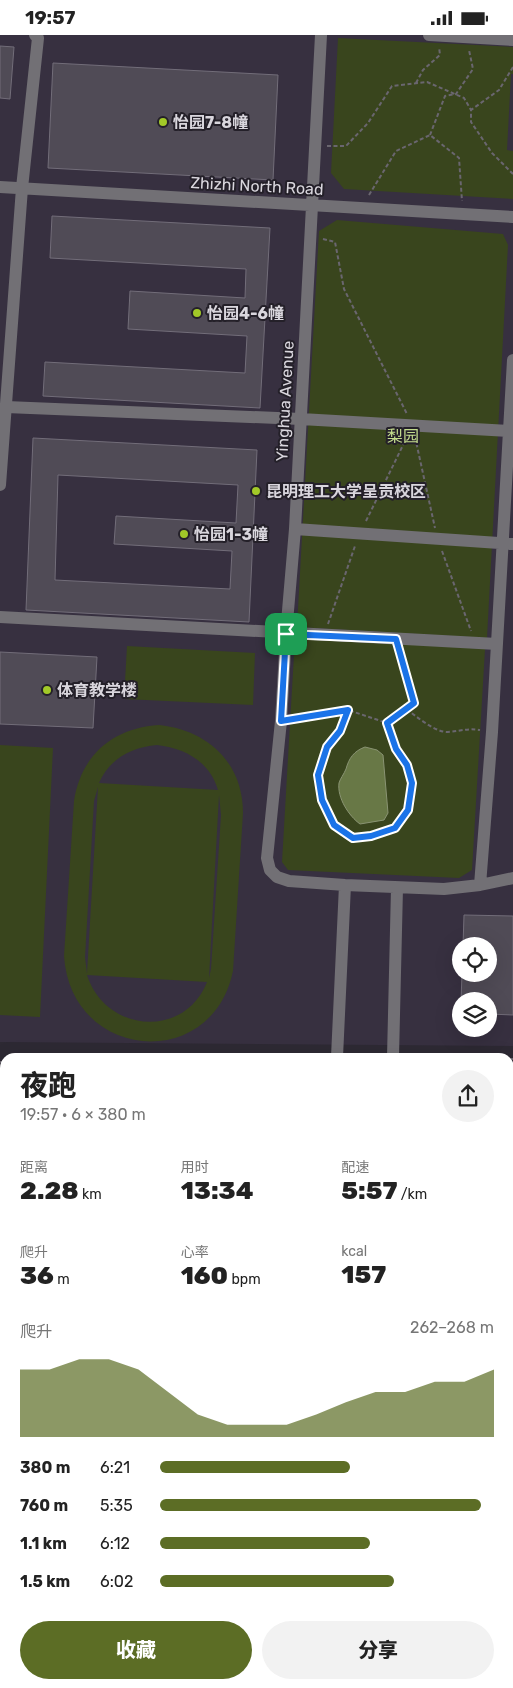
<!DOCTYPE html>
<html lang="zh">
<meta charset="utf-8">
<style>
:root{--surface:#fff;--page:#f2f2f2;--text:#222;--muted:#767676;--accent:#5c6d25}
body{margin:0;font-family:Rubik,"Noto Sans SC",sans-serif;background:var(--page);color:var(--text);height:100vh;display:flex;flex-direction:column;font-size:19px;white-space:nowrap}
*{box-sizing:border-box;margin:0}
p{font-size:16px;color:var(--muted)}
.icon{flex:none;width:28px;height:28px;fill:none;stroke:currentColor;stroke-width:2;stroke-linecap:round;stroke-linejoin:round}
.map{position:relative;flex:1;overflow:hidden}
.drawer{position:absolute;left:0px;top:1018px;width:514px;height:636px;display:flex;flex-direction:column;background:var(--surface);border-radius:15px 15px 0 0;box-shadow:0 5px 20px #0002}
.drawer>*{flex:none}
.controls{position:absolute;left:452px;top:902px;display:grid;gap:10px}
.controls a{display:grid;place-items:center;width:45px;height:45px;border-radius:50%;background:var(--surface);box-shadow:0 5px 20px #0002;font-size:25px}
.pin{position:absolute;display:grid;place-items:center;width:42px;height:42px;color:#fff;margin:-21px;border-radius:10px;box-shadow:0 2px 8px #0006}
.round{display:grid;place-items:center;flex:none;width:52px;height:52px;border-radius:26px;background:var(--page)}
.summary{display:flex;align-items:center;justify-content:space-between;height:85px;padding:0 20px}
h1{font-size:28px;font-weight:800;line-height:38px}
.stats{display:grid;grid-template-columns:repeat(3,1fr);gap:8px;height:85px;padding:5px 20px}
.stats div{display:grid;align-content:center}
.stats b{font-size:25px;font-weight:800}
.stats small{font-size:14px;font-weight:400}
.stats p{font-size:14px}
.chart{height:140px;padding:10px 20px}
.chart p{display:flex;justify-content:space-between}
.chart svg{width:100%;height:90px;margin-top:5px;fill:var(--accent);opacity:.7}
.button{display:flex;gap:10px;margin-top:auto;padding:10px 20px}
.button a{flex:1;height:58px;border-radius:30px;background:var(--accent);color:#fff;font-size:20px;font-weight:800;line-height:58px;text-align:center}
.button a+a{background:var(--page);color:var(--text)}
ul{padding:0 20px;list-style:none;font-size:16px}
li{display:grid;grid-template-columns:80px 60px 1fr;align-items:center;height:38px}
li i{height:12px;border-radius:6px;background:var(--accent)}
.status{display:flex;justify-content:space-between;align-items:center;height:35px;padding:0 25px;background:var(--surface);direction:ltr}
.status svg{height:14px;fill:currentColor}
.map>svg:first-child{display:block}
.built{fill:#373040;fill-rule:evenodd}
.green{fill:#39451d;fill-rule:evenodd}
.water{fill:#687846;stroke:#8a9473}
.building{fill:#504b56;stroke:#726d79;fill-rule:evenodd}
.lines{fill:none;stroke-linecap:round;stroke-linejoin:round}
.path{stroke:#6a666f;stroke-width:2;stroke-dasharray:4 2.5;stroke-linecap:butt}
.minor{stroke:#727075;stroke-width:12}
.major{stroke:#b8b4bf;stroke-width:12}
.route-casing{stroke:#fff;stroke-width:10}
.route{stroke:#1a73e8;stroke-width:6}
.poi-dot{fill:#a2c928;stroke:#242029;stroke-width:2}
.labels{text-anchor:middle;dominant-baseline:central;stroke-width:4;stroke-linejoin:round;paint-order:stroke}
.poi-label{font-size:16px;font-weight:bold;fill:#d9d6dd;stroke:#242029;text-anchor:start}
.street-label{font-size:16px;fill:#d9d6dd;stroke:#242029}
.park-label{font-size:16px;fill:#c4dd8e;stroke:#242029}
</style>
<div class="status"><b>19:57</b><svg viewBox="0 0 49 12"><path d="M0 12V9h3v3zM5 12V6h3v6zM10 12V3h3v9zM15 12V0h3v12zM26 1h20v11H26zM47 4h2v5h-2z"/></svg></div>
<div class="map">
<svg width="513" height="1653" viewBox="0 0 513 1653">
<rect width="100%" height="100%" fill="#2d2933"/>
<path class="built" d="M0,0h513v1011l-513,-4zM461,911h28v28h-28zM461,966h28v28h-28z
M509,1115h4v538h-513v-534h5v530h504z"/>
<path class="green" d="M338,3l175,9v27h-2l-4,76 6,1v48l-169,-10 -13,-16z
M337,185l166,14 5,11 -21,393 -190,-11 22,-396z
M295,602l190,12 -13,221 -13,8 -171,-8 -6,-8z
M127,611l128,7 -2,52 -129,-6z
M159,690c48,5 84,37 84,88l-10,158c-21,102 -162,90 -169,-15l10,-155c7,-46 39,-73 85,-76zM157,710c28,3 53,17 61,45l-119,-7c10,-24 33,-36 58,-38zM98,752l-11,186v1l-2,-17 9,-156zM219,760l2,20 -10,154 -2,9zM87,940l120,7c-23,58 -102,50 -120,-7z
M0,710l53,3 -13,269 -40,-2z
M0,1107h5v158l-5,4z"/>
<path class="water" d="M365,712l12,3 6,5 5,58 -4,7 -24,4c-11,-8 -23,-26 -21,-41 1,-4 5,-9 7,-14 3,-11 8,-18 19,-22z
M509,1471h4v41l-4,10z
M509,1534l4,6v86h-4z"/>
<path class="building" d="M0,11l14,1 -4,52 -10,-1z
M53,28l225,12 -5,105 -225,-12z
M52,181l218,12 -10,180 -217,-12 2,-34 200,11 2,-37 -119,-7 2,-38 115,7 1,-29 -196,-11z
M33,403l224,12 -8,172 -223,-12zM58,440l180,10 -2,38 -120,-7 -2,28 118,7 -2,38 -175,-9z
M0,617l97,5 -4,71 -93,-4z
M464,880l49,1v99l-24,-1v-13h-28l1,-27h27v-28h-26z"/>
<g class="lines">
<path class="path" d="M513,32l-14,23 -28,20v12l21,31 21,21
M416,48l7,-13 17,-15 -1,-8
M430,100l15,-39 11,-2 17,-25 -4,-19
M327,111h19l22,-23 24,-37 35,-4 37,16 7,12
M369,160l27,-44 34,-16 29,23 3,43
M323,204l12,3 9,47 63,125
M415,402l20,91
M366,486l41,-84
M442,516l29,80
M328,589l27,-78
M407,674c9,8 30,24 41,23 13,-1 19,-4 32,-2
M348,675l-8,21 -13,16 -9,29 4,24 12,25 19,13 18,-2 24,-8 13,-18 4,-27 -5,-18 -11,-16 -9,-26
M292,684l56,-9 39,13 27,-20 -14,-52
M509,1024h4
M0,1027h5
M0,1095h5
M509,1096h4
M341,1653l4,-4"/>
<path class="minor" d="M321,0l-26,494 -9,105 -5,87 -14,137 3,12 7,7 12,4 56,4 99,4 36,-4 33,-7
M429,0l84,5
M0,152l513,30
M6,372l295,12 208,12
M0,450l22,-297 16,-150 -3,-3
M295,494l218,15
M0,582l497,27
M480,850l12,-153 21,-372
M337,1022l8,-172
M393,1022l4,-169
M0,1140h5
M0,1296l5,-4
M509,1312h4
M509,1393h4
M0,1506h5
M123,1653v-4
M319,1653v-4"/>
<path class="major" d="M509,1044h4
M0,1045h5
M509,1073h4
M0,1074h5"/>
</g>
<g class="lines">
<defs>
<path id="route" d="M286,599l110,5 18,64 -27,20 9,26 11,16 5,18 -4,27 -13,18 -24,8 -18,2 -19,-13 -12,-25 -4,-25 9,-28 13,-16 8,-21 -67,11z"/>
</defs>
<use href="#route" class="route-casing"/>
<use href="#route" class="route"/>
</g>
<g class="poi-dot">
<circle cx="163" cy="87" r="5"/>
<circle cx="197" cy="278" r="5"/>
<circle cx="256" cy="456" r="5"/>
<circle cx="184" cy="499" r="5"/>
<circle cx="47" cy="655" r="5"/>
</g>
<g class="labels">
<g class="poi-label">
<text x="173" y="87">怡园7-8幢</text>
<text x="207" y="278">怡园4-6幢</text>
<text x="266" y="456">昆明理工大学呈贡校区</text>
<text x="194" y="499">怡园1-3幢</text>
<text x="57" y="655">体育教学楼</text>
</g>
<g class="street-label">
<text transform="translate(257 151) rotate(3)">Zhizhi North Road</text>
<text transform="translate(285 366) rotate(-87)">Yinghua Avenue</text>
</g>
<g class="park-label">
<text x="403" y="401">梨园</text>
</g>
</g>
</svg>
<div class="controls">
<a><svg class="icon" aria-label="locate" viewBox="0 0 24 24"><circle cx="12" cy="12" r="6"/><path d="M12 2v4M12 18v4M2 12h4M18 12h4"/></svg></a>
<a><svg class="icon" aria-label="layers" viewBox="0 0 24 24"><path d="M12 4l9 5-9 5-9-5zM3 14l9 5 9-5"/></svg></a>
</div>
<div class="pin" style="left:286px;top:599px;background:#1e9e55"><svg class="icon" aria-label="arrive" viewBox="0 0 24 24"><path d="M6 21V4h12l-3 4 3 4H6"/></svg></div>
<section class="drawer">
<div class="summary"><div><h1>夜跑</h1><p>19:57 · 6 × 380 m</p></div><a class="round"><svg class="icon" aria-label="share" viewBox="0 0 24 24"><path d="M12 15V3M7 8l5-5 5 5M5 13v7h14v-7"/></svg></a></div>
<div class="stats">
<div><p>距离</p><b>2.28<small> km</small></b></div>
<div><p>用时</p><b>13:34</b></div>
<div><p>配速</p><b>5:57<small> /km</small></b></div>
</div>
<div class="stats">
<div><p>爬升</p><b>36<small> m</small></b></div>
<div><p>心率</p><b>160<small> bpm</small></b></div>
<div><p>kcal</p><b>157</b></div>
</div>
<div class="chart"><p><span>爬升</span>262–268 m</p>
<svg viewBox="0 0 160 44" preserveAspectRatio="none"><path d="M0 44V11L10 11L20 6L30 6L40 11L50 22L60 33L70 38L80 38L90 38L100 33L110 27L120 22L130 22L140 17L150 17L160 11V44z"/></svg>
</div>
<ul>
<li><b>380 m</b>6:21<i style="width:57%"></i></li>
<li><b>760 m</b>5:35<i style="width:96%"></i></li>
<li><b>1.1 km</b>6:12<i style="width:63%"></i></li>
<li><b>1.5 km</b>6:02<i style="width:70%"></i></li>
</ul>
<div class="button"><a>收藏</a><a>分享</a></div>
</section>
</div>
